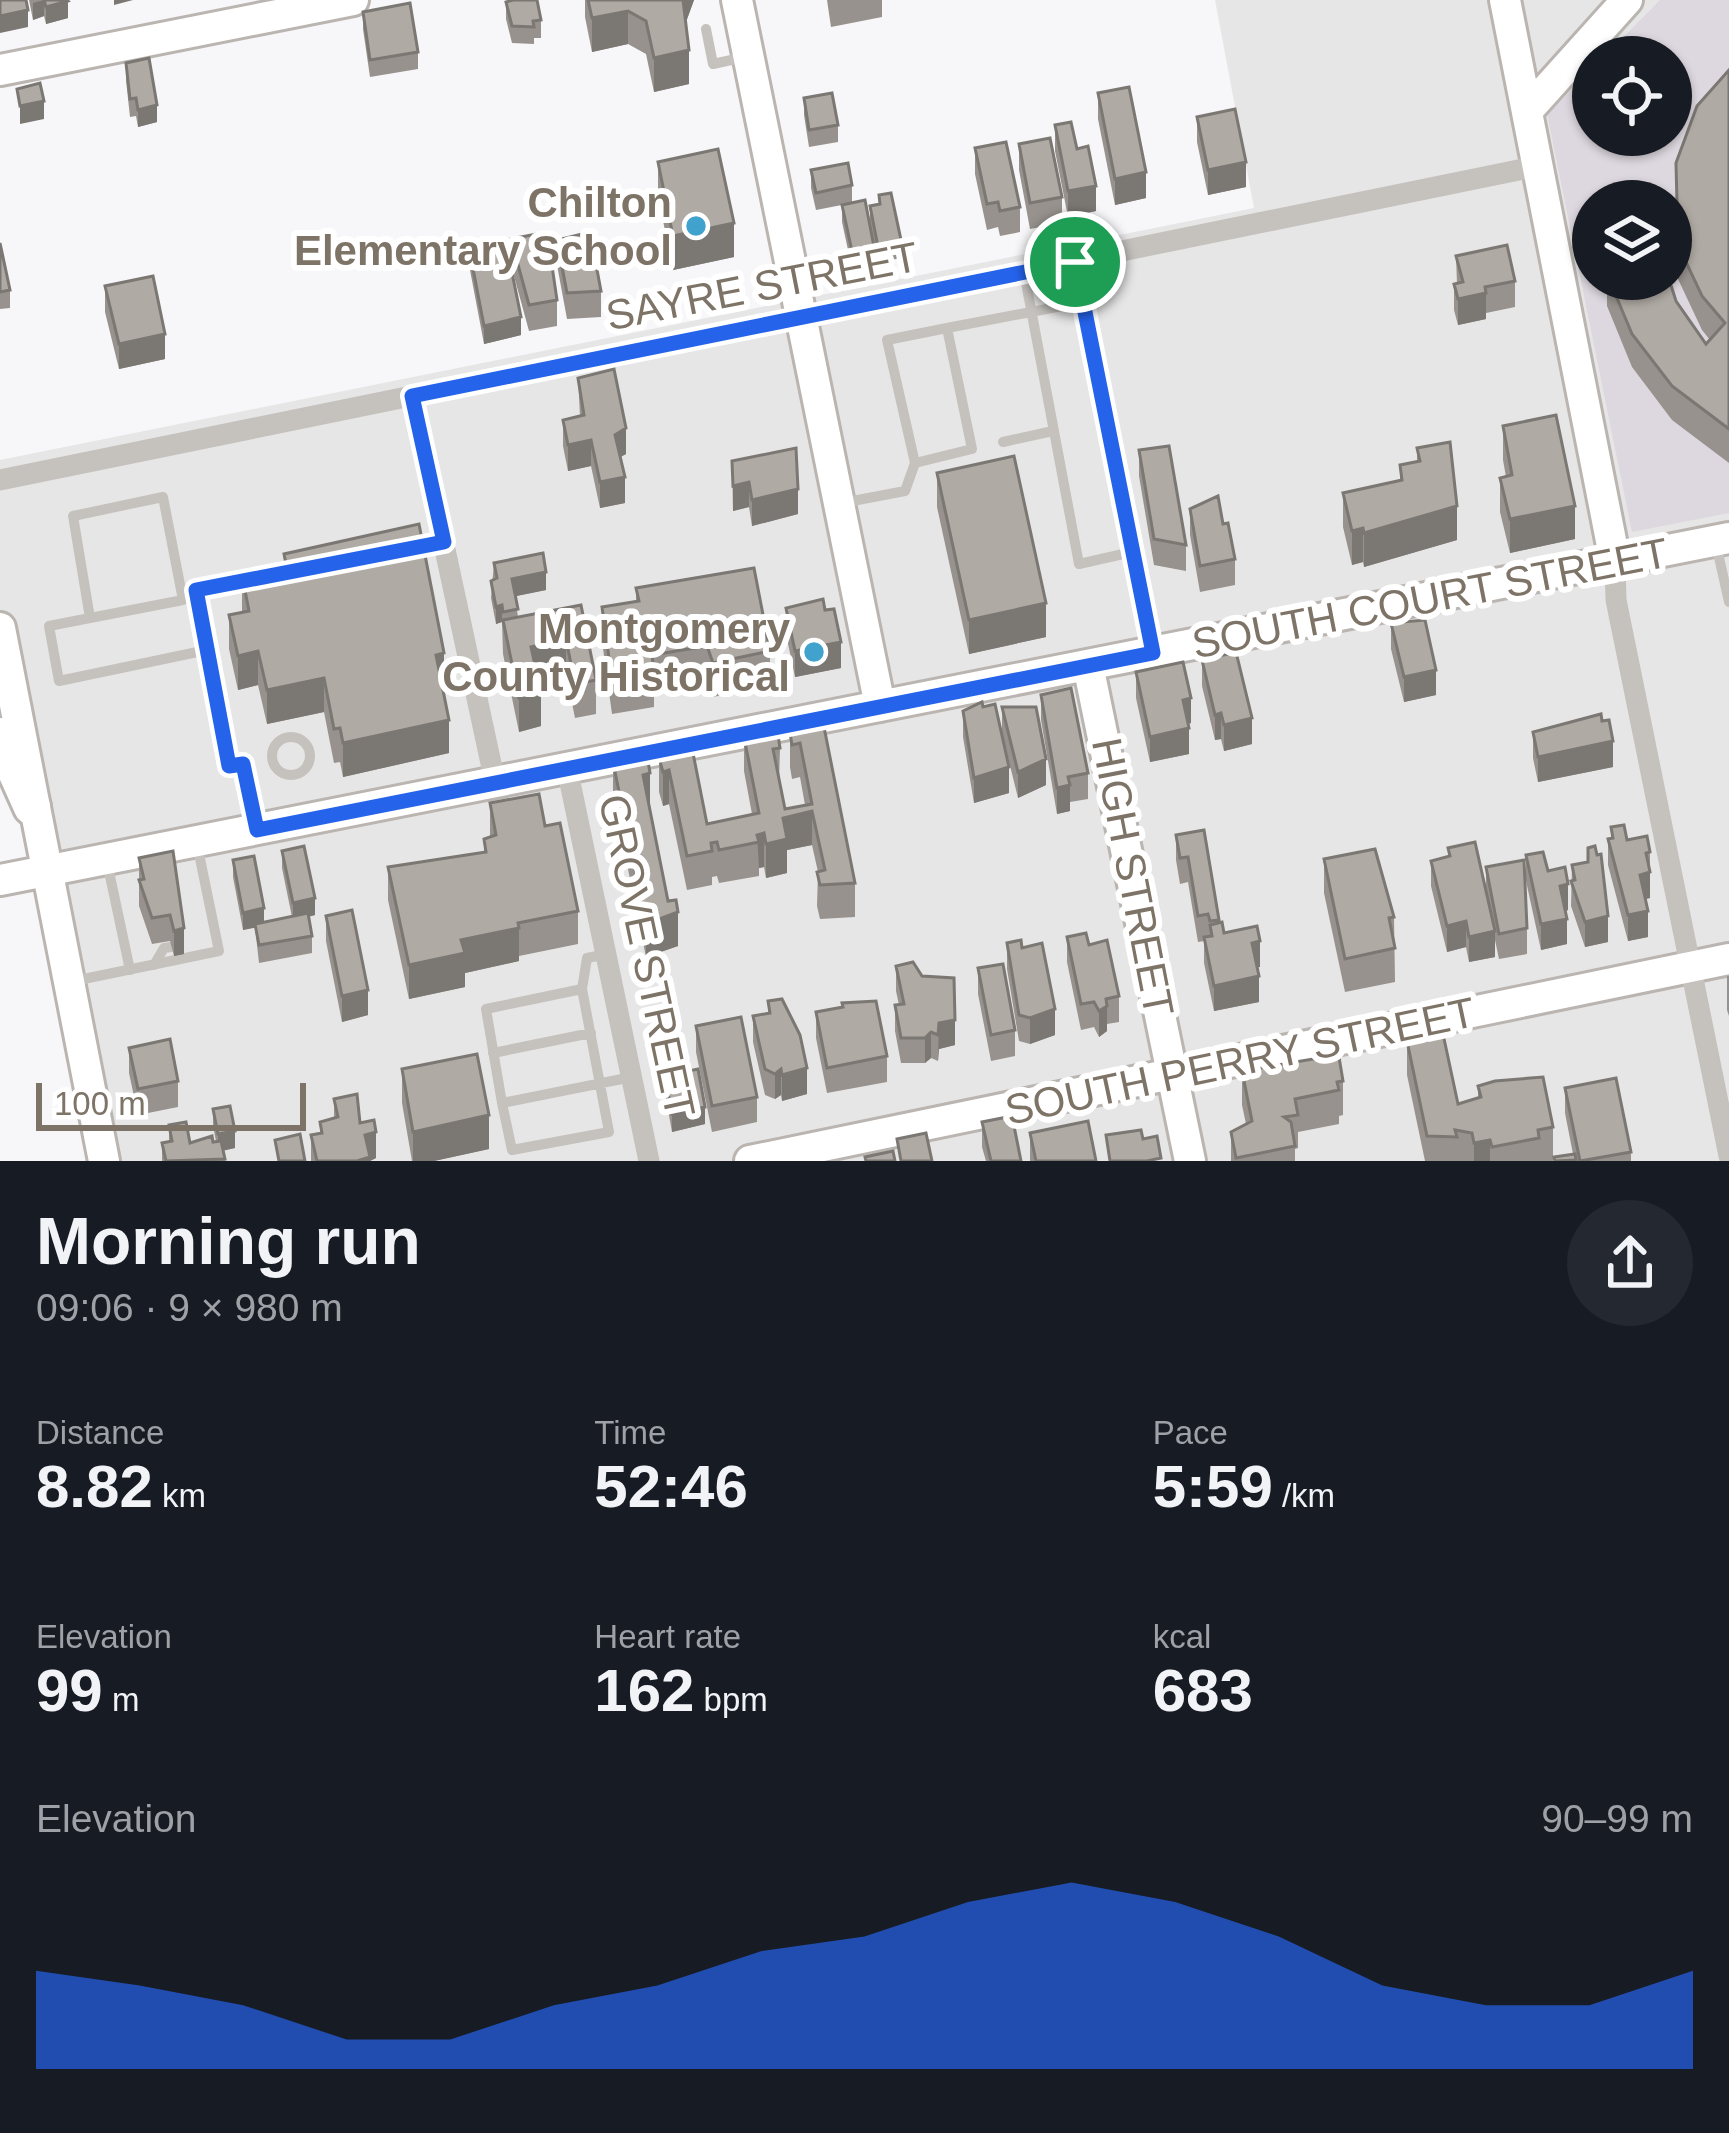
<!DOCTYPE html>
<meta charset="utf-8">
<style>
:root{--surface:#171b24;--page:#242831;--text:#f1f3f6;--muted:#9ea1a6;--accent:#2563eb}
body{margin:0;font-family:Arial,sans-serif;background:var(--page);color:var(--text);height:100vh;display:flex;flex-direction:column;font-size:45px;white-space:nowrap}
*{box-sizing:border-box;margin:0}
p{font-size:39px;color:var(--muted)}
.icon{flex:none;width:66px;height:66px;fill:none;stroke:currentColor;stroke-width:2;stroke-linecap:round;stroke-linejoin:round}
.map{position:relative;height:1161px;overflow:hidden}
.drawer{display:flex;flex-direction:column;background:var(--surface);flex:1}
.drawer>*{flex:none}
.buttons{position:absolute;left:1572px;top:36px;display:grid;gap:24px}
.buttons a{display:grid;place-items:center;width:120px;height:120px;border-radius:50%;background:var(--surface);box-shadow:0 3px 9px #0004;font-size:60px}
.scale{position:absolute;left:36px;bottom:30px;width:270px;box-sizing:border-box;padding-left:12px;border:6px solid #7d7366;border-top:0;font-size:33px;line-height:42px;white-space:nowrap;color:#7d7366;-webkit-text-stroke:9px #fff;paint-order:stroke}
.pin{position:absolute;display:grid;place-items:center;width:102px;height:102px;color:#fff;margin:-51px;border:6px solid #fff;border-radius:50%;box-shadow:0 3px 12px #0007}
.round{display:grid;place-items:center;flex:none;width:126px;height:126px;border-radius:63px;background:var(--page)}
.headline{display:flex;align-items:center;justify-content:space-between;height:204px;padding:0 36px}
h1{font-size:66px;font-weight:700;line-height:90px}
.figures{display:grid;grid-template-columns:repeat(3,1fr);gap:18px;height:204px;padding:12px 36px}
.figures div{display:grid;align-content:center}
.figures b{font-size:60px;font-weight:700}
.figures small{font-size:33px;font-weight:400}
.figures p{font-size:33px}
.chart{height:336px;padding:24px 36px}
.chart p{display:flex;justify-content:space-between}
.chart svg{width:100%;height:216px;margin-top:12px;fill:var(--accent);opacity:.7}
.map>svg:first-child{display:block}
.built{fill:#e7e6e6;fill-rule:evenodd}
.green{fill:#ddd8df;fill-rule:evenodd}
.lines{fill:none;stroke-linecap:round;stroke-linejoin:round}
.secondary-casing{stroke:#bab5b0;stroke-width:36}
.highway-casing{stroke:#b8b5b2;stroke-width:42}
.lane{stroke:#c5c2be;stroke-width:10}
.street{stroke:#c5c2be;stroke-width:21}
.secondary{stroke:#fff;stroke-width:30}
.highway{stroke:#fff;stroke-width:36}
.wall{fill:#97928d}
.shaded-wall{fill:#7b7773}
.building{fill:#b0aaa4;stroke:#7b7773;stroke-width:3}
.route-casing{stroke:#fff;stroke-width:24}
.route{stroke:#2563eb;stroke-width:15}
.poi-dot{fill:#41a3cd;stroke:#fff;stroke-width:4.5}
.labels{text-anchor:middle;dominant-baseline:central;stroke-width:12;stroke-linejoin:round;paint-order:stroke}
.poi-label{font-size:42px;font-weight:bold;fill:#7d7366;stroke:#fff;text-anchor:end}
.street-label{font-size:42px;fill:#7d7366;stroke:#fff}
</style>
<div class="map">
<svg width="1729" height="1161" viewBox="0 0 1729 1161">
<rect width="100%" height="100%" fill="#f7f6f8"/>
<path class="built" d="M1215,0h514v1161h-1640l-89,-445v-256l1254,-252zM1593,57h78v78h-78zM1593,201h78v78h-78z"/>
<path class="green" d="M1660,0h69v513l-97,19 -85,-418 46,-46v67h78v-78h-67zM1593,201h78v78h-78z"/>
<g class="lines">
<defs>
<path id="secondary" d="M737,0l143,706
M1505,0l110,561
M0,70l353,-70
M1528,110l99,-110
M0,628l104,533
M1088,665l102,496
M0,880l1729,-342
M750,1161l979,-202"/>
<path id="highway" d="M0,736l32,71"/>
</defs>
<use href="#secondary" class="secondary-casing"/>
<use href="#highway" class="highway-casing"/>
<path class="lane" d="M706,29l7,35 32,-7
M1075,262l77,387
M1024,272l55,292 53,-12
M947,328l136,-26
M1003,442l50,-11
M842,503l63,-12 10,-28 -28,-123 60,-12 25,121 -57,14
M1716,544l13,58
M254,579l-58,11 33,177 14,-3 13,62
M196,590l-13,10 -20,-103 -90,19 17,102 -41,8 10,55 148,-31
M90,618l93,-18
M272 756a19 19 0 1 1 38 0a19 19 0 1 1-38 0Z
M107,862l23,108
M154,965l10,-17 7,-1
M74,981l145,-30 -22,-107
M582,989l5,-31 20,-4
M493,1053l98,-20
M502,1103l-16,-94 96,-20 27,143 -97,18 -10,-47 130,-26"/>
<path class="street" d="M412,396l83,386
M0,480l1538,-314
M1615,561l1,39 113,556
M567,768l82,393"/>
<use href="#secondary" class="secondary"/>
<use href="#highway" class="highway"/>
</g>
<path class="wall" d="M29,0h38l1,18 -22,6 -2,-8 -11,4z
M585,0h109l-8,22 3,62 -35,8 -8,-38 -18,-10 -36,8 -7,-35z
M827,0h55v17l-51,10z
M506,2l35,18v18h-7v6l-22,-1 -6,-24z
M363,12l55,40v17l-48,8 -7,-48z
M126,63l31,59 -19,5 -2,-11 -6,1 -4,-37z
M1729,70v393l-57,-43 -40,-53 -25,-61v-27h62l7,22 30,43 4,-4 -8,-10 -24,-51 -2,-116z
M1098,93l48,105 -31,7 -17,-86z
M804,98l34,27v17l-29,5 -5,-32z
M1197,117l49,70 -38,8 -11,-53z
M1055,125l22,24 19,62 -28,6 -13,-66z
M1019,144l43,53v26l-32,6 -11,-59z
M975,148l45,59v25l-20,4 -2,-9 -11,3 -12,-56z
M658,162l76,95 -61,13 -15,-74z
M811,170l41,15v18l-36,7 -5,-22z
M879,195l22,45v18l-10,2v7l-12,3 -9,-47v-17l9,-2z
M842,205l33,47v17l-22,4 -11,-51z
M511,239l46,61v26l-28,5 -18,-66z
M557,240l44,51v26l-34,2 -10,-54z
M0,243l10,47v18l-10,1z
M470,253l51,82 -37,9 -14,-74z
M1456,256l59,25v26l-29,6v6l-28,6 -4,-15v-26h3z
M105,286l60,73 -46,10 -14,-57z
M578,378l48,76 -6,3 5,46 -25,5 -9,-42 -23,5 -5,-25v-26l17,-4z
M1503,426l72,113 -65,14 -10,-41v-34l6,-1 -3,-17z
M1417,448l40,92 -93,27 -1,-5 -11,3 -9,-38v-34l57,-13v-15l17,-3z
M1139,450l47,95v26l-32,-6 -15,-89z
M732,461l66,53 -46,12 -3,-19 -16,4z
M937,473l109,164 -77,17 -32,-147z
M1190,509l45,50v26l-35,7 -10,-57z
M284,554l160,132 5,67 -106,24 -3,-15 -6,1 -10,-51 -57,12 -9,-39 -20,5 -9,-41v-34l13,-3v-37l42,-11z
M494,563l52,27 -31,6 3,21 63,-12 15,75v34l-21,4 -9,-45 -28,6 3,47 -22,6 -16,-78 -1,-32 -6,2 -5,-26z
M636,588l134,63v34l-57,12 -6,-18 -53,10v18l-42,7 -10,-73v-34l34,-5z
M786,608l39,2 16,58 -46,9 -9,-43z
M1391,623l45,72 -32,7 -13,-53z
M1202,660l50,84 -28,7 -3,-12 -6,1 -13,-54z
M1136,672l55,51 -3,1 1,30 -39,8 -14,-64z
M1041,695l47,78v26l-18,3v9l-13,3 -16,-94z
M1002,707l44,78 -28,13 -16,-65z
M963,711l46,82 -35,10 -11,-66z
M823,722l32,161v34l-35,2 -3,-13 1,-34 -6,-27 -25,5v23l-21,5 -2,-11 -5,1v8l-40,7 -2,-7 -5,1v8l-25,5 -18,-86 -6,2 -4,-14v-34l48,66 45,-10 -8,-43v-34l36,11 -1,34 6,27 20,-4 -5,-28 -8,2 -2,-12v-34z
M1533,732l80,35 -75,15 -5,-24z
M613,762l37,45 28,139 -32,11 -33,-161z
M490,803l55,23 33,85v33l-59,12v5l-54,12v14l-56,12 -21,-99v-33l96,-15v-13l6,-2z
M1611,827l16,13 23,12v46l-5,1 3,38 -20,4 -20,-76v-26h3z
M1204,830l15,93 5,10 36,34h-3l2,35 -45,9 -10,-48v-22l-6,1 -10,-60 -8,2 -4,-24v-25z
M1448,848l38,42v-23l41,61v26l-28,5 -4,-19v17l-26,5 -3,-15 -19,5 -16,-66v-25l17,-4z
M173,851l11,103 -10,2 -4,-15 -18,3 -13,-38v-48z
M282,851l33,64 -7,2 4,19v17l-53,10 -4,-36 -12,3 -10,-53v-17l31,62 28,-5 -10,-49z
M1526,855l22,16 20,39 -2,1 1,33 -26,6 -15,-69z
M1597,855l11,87 -23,5 -14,-41 1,-41 16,-3z
M1324,859l70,58 1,65 -50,10 -21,-99z
M326,916l42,99 -26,7 -16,-81z
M1067,937l22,8 30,51v26l-12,2v7l-8,6 -5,-10 -13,3 -14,-68z
M1007,943l15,5 33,87 -25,9 -11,-3 -12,-72z
M896,966l59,79 -16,4 -1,12 -7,-3 -6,5h-24l-6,-32v-26h4l-3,-14z
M978,968l37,62v26l-24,5 -13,-67z
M1727,976h2v40l-2,-6z
M768,1001l39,93 -25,7 -1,-6 -6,4 -10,-4 -12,-53v-26l15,-3z
M816,1012l71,44v26l-60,11 -11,-55z
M696,1026l61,71v25l-45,10 -16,-80z
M1407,1041l51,63 20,-6v-12l75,41v34h-128l-18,-86z
M129,1048l49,33v26l-40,8 -9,-42z
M402,1069l87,80 -55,12h-22l-10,-58z
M1242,1071l101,10v34l-4,1v8l-41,8v16l-3,1v12h-64v-29l15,-8 -4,-19z
M665,1076l40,48 -33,8 -7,-39z
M1565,1088l66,64v9h-77l19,-7 -8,-41z
M334,1099l26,24 16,35 -6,3h-59v-26l9,-2v-11l14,-4z
M213,1109l22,39 -12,2 2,11h-63v-18l7,-1v-17l21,18 26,-2 -3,-15z
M982,1122l39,39h-35l-4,-14z
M1030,1133l66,28h-66z"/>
<path class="shaded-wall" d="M44,0v16l-11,4v-17z
M114,0h19l-19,5z
M683,0h11l-11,30z
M68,1v17l-22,6v-17z
M28,10v17l-28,6v-17z
M628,11v33l-36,8v-34z
M689,50v34l-35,8v-34z
M44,101v18l-24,5v-18z
M157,105v17l-19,5v-17z
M1246,162v25l-38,8v-25z
M1146,172v26l-31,7v-26z
M1096,186v25l-28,6v-26z
M734,223v34l-61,13v-34z
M1486,293v26l-28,6v-26z
M521,317v18l-37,9v-18z
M165,334v25l-46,10v-25z
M626,428v26l-11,6v-25z
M591,440v26l-23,5v-26z
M625,477v26l-25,5v-26z
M749,482v25l-16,4v-25z
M798,489v25l-46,12v-26z
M1457,506v34l-93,27v-34z
M1575,506v33l-65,14v-34z
M1363,528v34l-11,3v-34z
M546,572v18l-34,7v-18z
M1046,603v34l-77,17v-34z
M502,605v17l-6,2v-17z
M566,639v34l-35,7v-33z
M841,642v26l-46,9v-26z
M258,651v34l-20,5v-34z
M444,653v33l-8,3v-34z
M1436,670v25l-32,7v-25z
M324,678v34l-57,12v-34z
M541,693v33l-22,6v-34z
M1191,698v25l-8,2v-25z
M1221,713v26l-6,1v-25z
M1252,718v26l-28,7v-26z
M449,720v33l-106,24v-34z
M1189,728v26l-39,8v-25z
M1613,741v26l-75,15v-25z
M1046,759v26l-28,13v-26z
M1009,767v26l-35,10v-25z
M669,770v34l-6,2v-34z
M650,773v34l-7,2v-34z
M1070,785v26l-13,3v-26z
M812,811v34l-25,5v23l-21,5v-34l17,-26z
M764,833v34l-5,1 -2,-33z
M1650,872v26l-10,2v-25z
M1568,884v26l-8,2v-26z
M315,898v17l-22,5v-17z
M264,908v18l-21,4v-17z
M1648,911v26l-20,4v-26z
M678,912v34l-32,11v-33z
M1608,916v26l-23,5v-25z
M1567,919v25l-26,6v-26z
M1466,921v26l-19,5v-26z
M184,928v26l-10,2v-25z
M519,928v33l-54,12v14l-56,12v-34l52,-25z
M1495,931v26l-26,5v-25z
M1260,941v26l-8,1v-25z
M1259,976v26l-45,9v-25z
M368,990v25l-26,7v-26z
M1107,1006v25l-8,6v-26z
M1055,1009v26l-25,9v-26z
M955,1020v25l-16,4 -1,12 1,-38z
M931,1032v26l-6,5v-25z
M807,1068v26l-25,7v-26z
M781,1069v26l-6,4v-25z
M705,1107v17l-33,8v-18z
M489,1115v34l-55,12h-21v-29z
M235,1131v17l-17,4v-18z
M376,1132v26l-6,3h-13l8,-26z
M1490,1140v21h-16v-18z"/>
<path class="building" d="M0,0h26l2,10 -28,6z
M44,0h23l1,1 -22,6z
M513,0h24l4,20 -8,1 1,6 -22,-1 -6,-24z
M588,0h95l6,50 -35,8 -8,-37 -18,-10 -36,7z
M410,3l8,49 -48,8 -7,-48z
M149,58l8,47 -19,5 -2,-12 -6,1 -4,-36z
M1729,70v359l-57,-43 -40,-52 -23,-55h60l7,22 30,43 19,-21 -23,-27 -24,-51 -2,-82 21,-57z
M40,83l4,18 -24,5 -3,-17z
M1129,87l17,85 -31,7 -17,-86z
M832,93l6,32 -29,5 -5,-32z
M1235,109l11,53 -38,8 -11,-53z
M1071,122l6,27 11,-3 8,40 -28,5 -13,-66z
M1050,138l12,59 -32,6 -11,-59z
M1006,142l14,65 -20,4 -2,-9 -11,2 -12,-56z
M718,149l16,74 -61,13 -15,-74z
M848,163l4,22 -36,8 -5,-23z
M891,193l10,47 -11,3 1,7 -12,2 -9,-46 10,-2 -1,-9z
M865,200l10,52 -22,4 -11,-51z
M547,232l10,68 -28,5 -18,-66z
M590,232l11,59 -34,2 -10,-53z
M0,243l10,47 -10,2z
M1507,245l8,36 -30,6 1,6 -28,6 -4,-15 9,-2 -7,-26z
M507,248l14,69 -37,9 -14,-73z
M153,276l12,58 -46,10 -14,-58z
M614,369l12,59 -11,7 10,42 -25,5 -9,-42 -23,5 -5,-25 21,-5 -6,-37z
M1556,415l19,91 -65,13 -10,-41 12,-3 -9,-49z
M1450,442l7,64 -93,27 -1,-5 -11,3 -9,-38 59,-13 -2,-15 20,-4 -3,-13z
M1169,446l17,99 -32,-6 -15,-89z
M796,448l2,41 -46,11 -3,-18 -16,4 -1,-25z
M1014,456l32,147 -77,17 -32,-147z
M1218,496l5,28 5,-1 7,36 -35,7 -10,-57z
M419,524l25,129 -8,2 13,65 -106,23 -3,-15 -6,1 -10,-51 -57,12 -9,-39 -20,5 -9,-41 20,-4 -7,-36 44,-11 -2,-10z
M543,553l3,19 -34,7 6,30 -15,3 -1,-7 -6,2 -5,-26 6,-3 -3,-15z
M754,568l16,83 -57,12 -6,-17 -55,9 2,18 -42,7 -10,-73 37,-6 -3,-13z
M823,599l2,11 9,-1 7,33 -46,9 -9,-43z
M581,605l15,75 -21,4 -9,-45 -35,8 10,46 -22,5 -16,-78z
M1425,620l11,50 -32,7 -13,-54z
M1236,652l16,66 -28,7 -3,-12 -6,2 -13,-55z
M1183,662l8,36 -8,2 6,28 -39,9 -14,-65z
M1071,688l17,85 -20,4 2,8 -13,3 -16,-93z
M982,702l1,5 12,-3 14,63 -35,11 -11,-67z
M1002,707h34l10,52 -28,13z
M1601,714l1,7 7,-1 4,21 -75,16 -5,-25z
M823,722l32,161 -35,2 -3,-13 8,-2 -13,-59 -29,7 4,21 -21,5 -2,-11 -7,2 2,7 -40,8 -2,-8 -6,1 1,8 -25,5 -18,-86 -6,2 -4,-14 33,-10 15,76 52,-11 -15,-76 26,-5 8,3 2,13 -7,1 12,60 27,-5 -12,-61 -8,2 -2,-12z
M640,757l8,4 2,12 -7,2 25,126 8,-1 2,12 -32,12 -33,-162z
M539,794l6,32 15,-3 18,88 -60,12 1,5 -58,12 4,13 -56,12 -21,-98 98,-15 -2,-13 12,-4 -6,-32z
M1624,825l3,15 20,-4 3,16 -4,1 4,19 -10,3 8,36 -20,4 -20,-76 5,-1 -2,-11z
M1204,830l15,90 -9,1 -2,-7 -10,2 -10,-59 -8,1 -4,-23z
M1475,842l20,89 -26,6 -3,-16 -19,5 -16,-65 19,-5 -2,-8z
M304,846l11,52 -22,5 -11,-52z
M1595,846l2,9 4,-1 7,62 -23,6 -14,-41 4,-1 -3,-15 16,-3v-14z
M1375,849l19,68 -5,1 6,30 -50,11 -21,-100z
M173,851l11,77 -10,3 -4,-16 -18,3 -13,-38 5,-1 -5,-21z
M1543,852l5,19 17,-4 3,17 -8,2 7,33 -26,5 -15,-69z
M254,856l10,52 -21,5 -10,-53z
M1524,860l3,68 -28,6 -13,-67z
M352,910l16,80 -26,6 -16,-80z
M308,913l4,23 -53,9 -4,-21z
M1222,922l2,11 33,-7 3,15 -8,2 7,33 -45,10 -10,-49 8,-1 -2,-11z
M1086,933l3,12 18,-5 12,56 -13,3 1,7 -8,5 -5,-9 -13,2 -14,-67z
M1021,940l1,8 20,-5 13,66 -25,9 -11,-3 -12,-72z
M913,962l9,14 32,2 1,42 -16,3 -1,12 -7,-3 -6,6h-24l-6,-33 9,-1 -8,-38z
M1003,964l12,66 -24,5 -13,-67z
M782,999l18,36 7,33 -25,7 -1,-6 -6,5 -10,-5 -12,-53 17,-3 -2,-12z
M876,1001l11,55 -60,12 -11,-56 27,-5 -1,-4z
M741,1017l16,80 -45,9 -16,-80z
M1443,1034l15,70 23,-7 -3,-11 17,-5 48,-4 10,50 -15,3 1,8 -47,9 -2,-7 -16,3 -2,-10 -17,-3 2,7 -30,-1 -20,-95z
M170,1039l8,42 -40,8 -9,-41z
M477,1054l12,61 -76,17 -11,-63z
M1331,1056l8,1 4,24 -6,1 2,8 -44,9 3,16 -14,2 7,5 4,24 -59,12 -5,-26 21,-11 -10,-50z
M698,1069l7,38 -33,7 -7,-38z
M1616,1078l15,74 -51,9 -15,-73z
M357,1094l3,29 14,-3 2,12 -11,3 5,22 -13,4h-40l-6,-26 11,-2 -2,-11 18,-5 -4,-18z
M230,1106l5,25 -17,3 -5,-25z
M1012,1116l9,45h-30l-9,-39z
M1088,1121l8,40h-60l-6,-28z
M186,1122l4,21 22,-7 1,6 8,-1 4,18 -59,2 -4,-18 10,-2 -3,-16z
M1141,1130l2,9 14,-3 4,22 -14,3h-37l-4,-26z
M926,1133l6,28h-31l-4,-22z
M300,1134l5,27h-26l-4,-21z
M893,1151l2,10h-29l-1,-4z
M1575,1154l1,6 -21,1 -1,-4z"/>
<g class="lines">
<defs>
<path id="route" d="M1075,262l78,391 -896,177 -14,-66 -14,2 -33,-176 248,-48 -32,-146z"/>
</defs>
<use href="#route" class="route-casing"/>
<use href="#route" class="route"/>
</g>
<g class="poi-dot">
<circle cx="696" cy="226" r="12"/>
<circle cx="814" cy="652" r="12"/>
</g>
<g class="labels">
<g class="poi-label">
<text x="672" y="202">Chilton<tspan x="672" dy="48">Elementary School</tspan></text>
<text x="790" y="628">Montgomery<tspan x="790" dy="48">County Historical</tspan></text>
</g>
<g class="street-label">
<text transform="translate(762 286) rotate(-11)">SAYRE STREET</text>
<text transform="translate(1430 598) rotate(-11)">SOUTH COURT STREET</text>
<text transform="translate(1133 877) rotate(79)">HIGH STREET</text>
<text transform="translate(647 956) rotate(78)">GROVE STREET</text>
<text transform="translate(1240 1061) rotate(-12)">SOUTH PERRY STREET</text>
</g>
</g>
</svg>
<div class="buttons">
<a><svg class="icon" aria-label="locate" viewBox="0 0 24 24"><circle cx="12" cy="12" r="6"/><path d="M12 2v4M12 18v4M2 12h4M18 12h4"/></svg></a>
<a><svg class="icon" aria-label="layers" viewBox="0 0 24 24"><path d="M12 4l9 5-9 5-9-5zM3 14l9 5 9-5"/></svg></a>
</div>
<div class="scale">100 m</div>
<div class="pin" style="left:1075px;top:262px;background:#1e9e55"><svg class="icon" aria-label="arrive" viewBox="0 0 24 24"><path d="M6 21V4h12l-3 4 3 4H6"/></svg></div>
</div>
<section class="drawer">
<div class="headline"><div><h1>Morning run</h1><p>09:06 · 9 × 980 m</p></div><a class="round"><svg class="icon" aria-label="share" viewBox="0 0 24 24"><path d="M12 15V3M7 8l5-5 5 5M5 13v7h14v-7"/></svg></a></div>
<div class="figures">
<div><p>Distance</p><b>8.82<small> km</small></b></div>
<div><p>Time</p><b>52:46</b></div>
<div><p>Pace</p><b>5:59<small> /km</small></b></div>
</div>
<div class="figures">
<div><p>Elevation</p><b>99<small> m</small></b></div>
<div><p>Heart rate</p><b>162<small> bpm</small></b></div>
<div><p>kcal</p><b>683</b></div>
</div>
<div class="chart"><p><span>Elevation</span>90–99 m</p>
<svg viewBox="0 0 160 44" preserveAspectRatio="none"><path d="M0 44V24L10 27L20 31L30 38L40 38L50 31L60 27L70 20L80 17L90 10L100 6L110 10L120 17L130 27L140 31L150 31L160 24V44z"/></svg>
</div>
</section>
